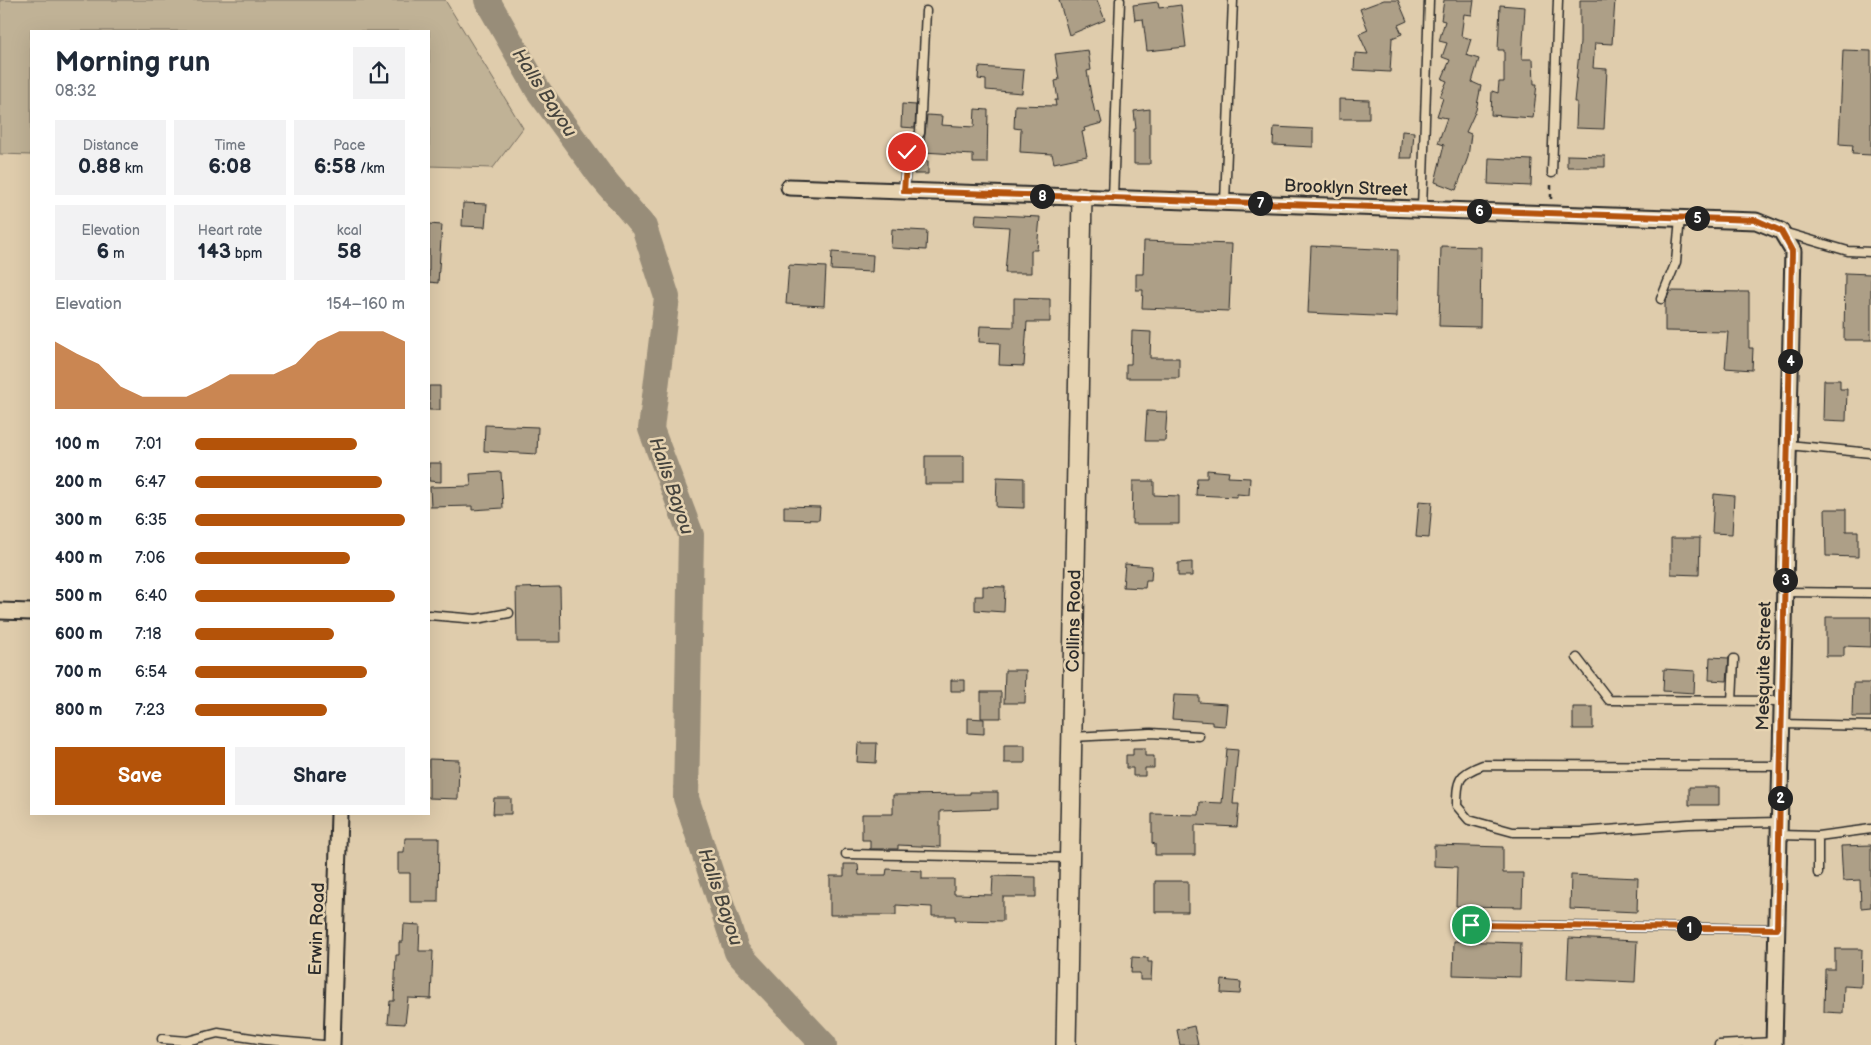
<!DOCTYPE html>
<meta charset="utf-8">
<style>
:root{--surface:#fff;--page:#f2f2f3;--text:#1f2937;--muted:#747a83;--accent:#b45309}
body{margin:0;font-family:"Balsamiq Sans",sans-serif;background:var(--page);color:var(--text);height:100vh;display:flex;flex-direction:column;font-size:19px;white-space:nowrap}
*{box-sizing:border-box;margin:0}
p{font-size:16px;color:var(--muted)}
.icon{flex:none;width:28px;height:28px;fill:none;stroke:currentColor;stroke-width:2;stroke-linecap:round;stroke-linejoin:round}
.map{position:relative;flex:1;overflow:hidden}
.side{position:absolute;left:30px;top:30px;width:400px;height:785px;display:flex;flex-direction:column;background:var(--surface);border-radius:0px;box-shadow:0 5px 20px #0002}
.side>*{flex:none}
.pin{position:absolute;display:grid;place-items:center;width:42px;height:42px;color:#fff;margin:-21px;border:2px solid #fff;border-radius:50%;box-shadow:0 1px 5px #0007}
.km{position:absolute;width:25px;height:25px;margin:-12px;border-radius:50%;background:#222;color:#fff;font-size:14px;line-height:25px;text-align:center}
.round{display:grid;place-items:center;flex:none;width:52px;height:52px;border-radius:0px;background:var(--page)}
.overview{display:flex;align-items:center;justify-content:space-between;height:85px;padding:0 25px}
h1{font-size:28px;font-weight:700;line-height:38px}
.stats{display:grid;grid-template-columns:repeat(3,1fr);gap:8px;height:85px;padding:5px 25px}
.stats div{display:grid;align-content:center;border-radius:0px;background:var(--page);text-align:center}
.stats b{font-size:21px;font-weight:700}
.stats small{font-size:14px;font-weight:400}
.stats p{font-size:14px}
.chart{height:140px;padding:10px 25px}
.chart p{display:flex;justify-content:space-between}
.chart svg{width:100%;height:90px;margin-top:5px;fill:var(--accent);opacity:.7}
.cta{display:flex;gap:10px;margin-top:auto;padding:10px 25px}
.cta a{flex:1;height:58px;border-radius:0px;background:var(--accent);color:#fff;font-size:20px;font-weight:700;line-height:58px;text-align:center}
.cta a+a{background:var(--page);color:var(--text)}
ul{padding:0 25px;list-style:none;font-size:16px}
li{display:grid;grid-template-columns:80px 60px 1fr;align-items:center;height:38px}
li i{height:12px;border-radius:6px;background:var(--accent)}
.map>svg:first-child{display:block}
.green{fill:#c0b296;stroke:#766e60}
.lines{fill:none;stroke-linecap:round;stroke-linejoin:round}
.river{stroke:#988d79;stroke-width:26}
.building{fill:#ad9f87;stroke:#2b2b2b}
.service-casing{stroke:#2b2b2b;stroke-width:11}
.minor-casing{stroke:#2b2b2b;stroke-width:19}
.tertiary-casing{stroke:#2b2b2b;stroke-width:22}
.path{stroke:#2b2b2b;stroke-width:2.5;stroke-dasharray:5 4;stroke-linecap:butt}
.service{stroke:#e6d3b1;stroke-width:8}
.minor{stroke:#e6d3b1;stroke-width:15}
.tertiary{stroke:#e6d3b1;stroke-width:19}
.route-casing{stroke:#fff;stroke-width:10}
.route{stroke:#b45309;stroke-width:6}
.labels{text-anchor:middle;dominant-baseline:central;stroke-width:5;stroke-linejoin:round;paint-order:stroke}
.street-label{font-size:18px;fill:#2b2b2b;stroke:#e6d3b1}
.water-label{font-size:19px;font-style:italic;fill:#46443e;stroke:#e6d3b1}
</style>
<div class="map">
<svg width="1871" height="1045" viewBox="0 0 1871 1045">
<rect width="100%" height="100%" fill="#dfccac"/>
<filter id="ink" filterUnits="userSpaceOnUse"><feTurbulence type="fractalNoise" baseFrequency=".02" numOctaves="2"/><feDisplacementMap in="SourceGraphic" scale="10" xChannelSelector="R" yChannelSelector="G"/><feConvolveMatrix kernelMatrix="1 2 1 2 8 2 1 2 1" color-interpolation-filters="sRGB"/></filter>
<g filter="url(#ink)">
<path class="green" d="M0,0h445l78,128 -30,40 -64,-2v-135h-398v124l-31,-1z"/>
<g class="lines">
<path class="river" d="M487,0l51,90 62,85 44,52 23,70 -16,132 40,106 -5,263 51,154 87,93"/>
</g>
<path class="building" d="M1059,0h38l8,20 -36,15z
M1384,0h14l9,21 -9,4 4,9 -10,4 -2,34 -36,-2 1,-17 13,1 -9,-20 9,-4 -8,-21z
M1444,0h30l-2,15 -8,-1 -3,22 10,3 -5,16 13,4 -7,23 9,4 -5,24 -10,22 5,2 -3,23 -12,33 -21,-8 9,-37 -6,-2 9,-25 -10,-2 6,-18 -3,-1 7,-16 -5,-2 8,-19 -8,-3 5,-14 -8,-2 6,-20 -4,-1z
M1580,0h35l-3,44 -17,-1 -2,25 14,1 -3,60 -28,-1 1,-26h-3l6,-60z
M1158,2l1,6 22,-3 5,42 -39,4 -4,-32 -8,1 -2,-15z
M1500,5l25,2 -3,52h11l1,25h3l-4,34 -42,-3 1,-24 6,2 1,-11h5v-32h-6z
M1088,50l3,20 -4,1 4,24 4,18 4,-1 3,11 -18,5 1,3 -3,1 5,24 -33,7 -2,-9 -32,-2 1,-23 -7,-1 1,-23 41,1 -1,-6h3l-3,-19 4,-1 -4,-26z
M1843,50l28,1v104l-19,-1 1,-9 -14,-1z
M979,67l45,3 -2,23 -36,-3v-10l-8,-1z
M1339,99l30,1v19h-30z
M902,104l14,1 -1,23 -14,-1z
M975,109l13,1 -1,53h-14v-8l-50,-3 4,-37 15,1 -1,9 33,2z
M1150,109v55h-16v-35h2l-2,-18z
M1274,127l39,2v18l-40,-2z
M1402,131l12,1 -2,26h-12z
M1567,155l38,1v11h-38z
M1489,158l43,2 -1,26 -43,-2z
M914,161h14v13h-14z
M463,203l24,1 -2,23 -23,-1z
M976,214l64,3 -3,33h-6v23h-26l4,-46 -34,-2z
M429,224l13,1 -4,58 -9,-1z
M892,229l35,2 -1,19 -35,-2z
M1144,241l88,3 -3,67 -87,-3 1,-18h-7v-16h7z
M1311,246l87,4 -1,67 -89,-4z
M1441,246l40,1 -1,80 -41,-1z
M832,252l41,3 -1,17 -41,-2z
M789,265l37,2 -2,39 -38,-2z
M1845,273l26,1v66h-27z
M1670,291l79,1v56h4l-1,22 -27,-2 3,-36 -63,-1v-28z
M1014,298l36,1v23h-23l-3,44 -25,-1 1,-22 -21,-1 1,-16 34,1z
M1132,331l19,1 -1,26h29v20h-53v-14h5z
M1824,380h16v9h7l-1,32 -23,-1z
M429,386h11v24h-11z
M1147,411l20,1 -2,29h-20z
M485,425l53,2 -1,27 -53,-3z
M925,456h39v28h-39z
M429,463h12v19l-12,-1z
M1207,470l22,2 -1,5 22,1 -1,17 -12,-1v3l-41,-2 1,-17h10z
M501,472l2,36 -31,2v-4l-41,1 -1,-20 41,-1 -1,-12z
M997,477l27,1v30l-28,-1z
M1133,481h21v14l25,1v28h-47z
M1714,494l20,2 -2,38 -20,-1z
M1419,501l13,1 -3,36 -13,-1z
M784,506l36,1 -1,13 -35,-1z
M1825,509h21v22h12v26l-32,-1z
M1671,538h29l-1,37 -28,-1z
M1192,562v14h-14v-13z
M1125,564l27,2 -1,14h-5l-1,8 -22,-1z
M983,586l22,1 -1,25 -29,-2v-14h8z
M560,587l1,55h-44l-1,-54z
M1826,617h45v30l-27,-1v10h-18z
M1710,657l19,1 -2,23 -18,-1z
M1664,669l31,2 -1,22 -31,-2z
M1005,670h21l-1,33h-21z
M951,680h14v11h-14z
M1853,683h18v34h-19z
M981,692h20v26h-20z
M1174,695l25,1v6l28,2 -2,22 -13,-1v-3l-40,-3z
M1573,707h20v22h-20z
M968,718l16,1v15l-16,-1z
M858,743h19l-1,20 -19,-1z
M1004,745h21v18h-21z
M1133,748h12v8h9v12h-9v8h-12v-8h-7v-13h7z
M1227,749l11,1 -5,54h6l-2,23 -42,-2v30h-40v-11l-3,-1v-29l47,1 1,-13 22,1z
M429,759l30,1 -1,39 -29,-1z
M1689,787h30v18h-30z
M970,792h28v17l-58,2v36l-42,-2v4h-28v-9h-8v-26h31v-19l77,-1z
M494,798h17v16h-18z
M405,838h34l-1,64h-28v-29h-12v-21h6z
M1434,845l69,2v26h20l-1,34 -66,-1 1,-39 -23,-1z
M1871,845v62l-10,1 -1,-28 -17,1 -2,-35z
M844,864h14l1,11h27l1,-6 35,2v8h32v15l38,1 1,-19 43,1v20h-33v24l-48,-1v-4h-23v-9l-36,-2v10h-66v-39h14z
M1571,875l67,3 -1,34 -67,-3z
M1155,881h33v31h-33z
M404,924l16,1 -1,26h14l-2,48 -23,-1 -3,26 -17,-1 2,-22h4l2,-46h3v-13h4z
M1569,938l68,3 -2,41 -68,-3z
M1454,941l67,2 -1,34 -67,-2z
M1835,949h27l-1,38 -17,-1 -1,27 -19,-1 1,-43h10z
M1132,957l16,1v4h4l-1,18h-11v-7h-9z
M1222,980l19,2 -1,12 -19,-1z
M1194,1026l4,19h-18l-3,-15z"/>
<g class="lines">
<defs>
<path id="service" d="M1552,173l6,-173
M904,191l3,-39 13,-19 6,-122
M1113,198l7,-198
M1225,202l8,-202
M1422,209l7,-209
M1783,232l65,19 23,1
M1661,299l15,-37 4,-44
M1788,445l83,8
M1785,592l86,1
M429,615l47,4 33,-6
M1577,658l32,42 172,1
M1732,702l2,-43
M1782,724l89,2
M1072,737l79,-4 48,3
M1779,822l-91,2 -108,8h-67l-44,-12 -12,-14c0,-26 1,-32 26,-41l298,1
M1779,835l39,1 53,-7
M846,854l224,4
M1818,873v-37
M1471,925l306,4
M162,1039l25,2 31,-8 47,7 58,5
M1719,1045l55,-3"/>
<path id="minor" d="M789,187l967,34 25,10 12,20 -19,794
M0,611l31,1
M332,1045l7,-231"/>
<path id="tertiary" d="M1066,1045l16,-848"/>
</defs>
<use href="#service" class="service-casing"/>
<use href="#minor" class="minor-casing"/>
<use href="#tertiary" class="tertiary-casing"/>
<path class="path" d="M1551,199v-17"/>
<use href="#service" class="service"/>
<use href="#minor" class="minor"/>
<use href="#tertiary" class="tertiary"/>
</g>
</g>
<g class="lines" filter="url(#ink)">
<defs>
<path id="route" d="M907,152l-3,39 852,29 25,11 11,20 -15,678 -306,-4"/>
</defs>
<use href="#route" class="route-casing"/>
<use href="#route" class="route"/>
</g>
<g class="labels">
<g class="street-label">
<text transform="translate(1346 188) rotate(2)">Brooklyn Street</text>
<text transform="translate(1074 621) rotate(-89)">Collins Road</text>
<text transform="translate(1764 666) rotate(-89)">Mesquite Street</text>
<text transform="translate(317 929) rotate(-88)">Erwin Road</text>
</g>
<g class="water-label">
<text transform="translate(544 93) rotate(57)">Halls Bayou</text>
<text transform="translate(671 486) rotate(71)">Halls Bayou</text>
<text transform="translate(720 897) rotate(71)">Halls Bayou</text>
</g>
</g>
</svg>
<div class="pin" style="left:1471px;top:925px;background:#1e9e55"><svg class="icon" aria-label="arrive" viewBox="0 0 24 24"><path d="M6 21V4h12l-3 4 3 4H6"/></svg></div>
<div class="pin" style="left:907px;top:152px;background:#d93025"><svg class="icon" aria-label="check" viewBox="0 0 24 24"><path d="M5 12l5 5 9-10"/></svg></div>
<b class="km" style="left:1689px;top:928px">1</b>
<b class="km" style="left:1780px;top:798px">2</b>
<b class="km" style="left:1785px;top:580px">3</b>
<b class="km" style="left:1790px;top:361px">4</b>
<b class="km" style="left:1697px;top:218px">5</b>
<b class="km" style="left:1479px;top:211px">6</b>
<b class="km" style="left:1260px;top:203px">7</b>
<b class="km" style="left:1042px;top:196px">8</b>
<section class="side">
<div class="overview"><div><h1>Morning run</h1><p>08:32</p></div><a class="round"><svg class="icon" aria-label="share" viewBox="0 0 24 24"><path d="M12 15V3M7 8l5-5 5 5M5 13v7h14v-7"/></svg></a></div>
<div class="stats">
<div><p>Distance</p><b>0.88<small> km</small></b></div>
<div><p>Time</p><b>6:08</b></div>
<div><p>Pace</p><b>6:58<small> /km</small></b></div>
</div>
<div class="stats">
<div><p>Elevation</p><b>6<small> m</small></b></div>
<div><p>Heart rate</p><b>143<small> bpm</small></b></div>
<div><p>kcal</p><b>58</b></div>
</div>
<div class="chart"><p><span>Elevation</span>154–160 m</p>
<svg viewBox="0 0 160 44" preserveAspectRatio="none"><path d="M0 44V11L10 17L20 22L30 33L40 38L50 38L60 38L70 33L80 27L90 27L100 27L110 22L120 11L130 6L140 6L150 6L160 11V44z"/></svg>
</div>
<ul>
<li><b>100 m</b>7:01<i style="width:77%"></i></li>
<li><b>200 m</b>6:47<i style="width:89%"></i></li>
<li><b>300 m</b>6:35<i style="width:100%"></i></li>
<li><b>400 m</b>7:06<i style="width:74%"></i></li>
<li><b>500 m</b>6:40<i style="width:95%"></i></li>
<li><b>600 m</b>7:18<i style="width:66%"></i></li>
<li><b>700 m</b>6:54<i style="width:82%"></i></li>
<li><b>800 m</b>7:23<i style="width:63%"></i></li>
</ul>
<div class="cta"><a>Save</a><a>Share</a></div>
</section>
</div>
